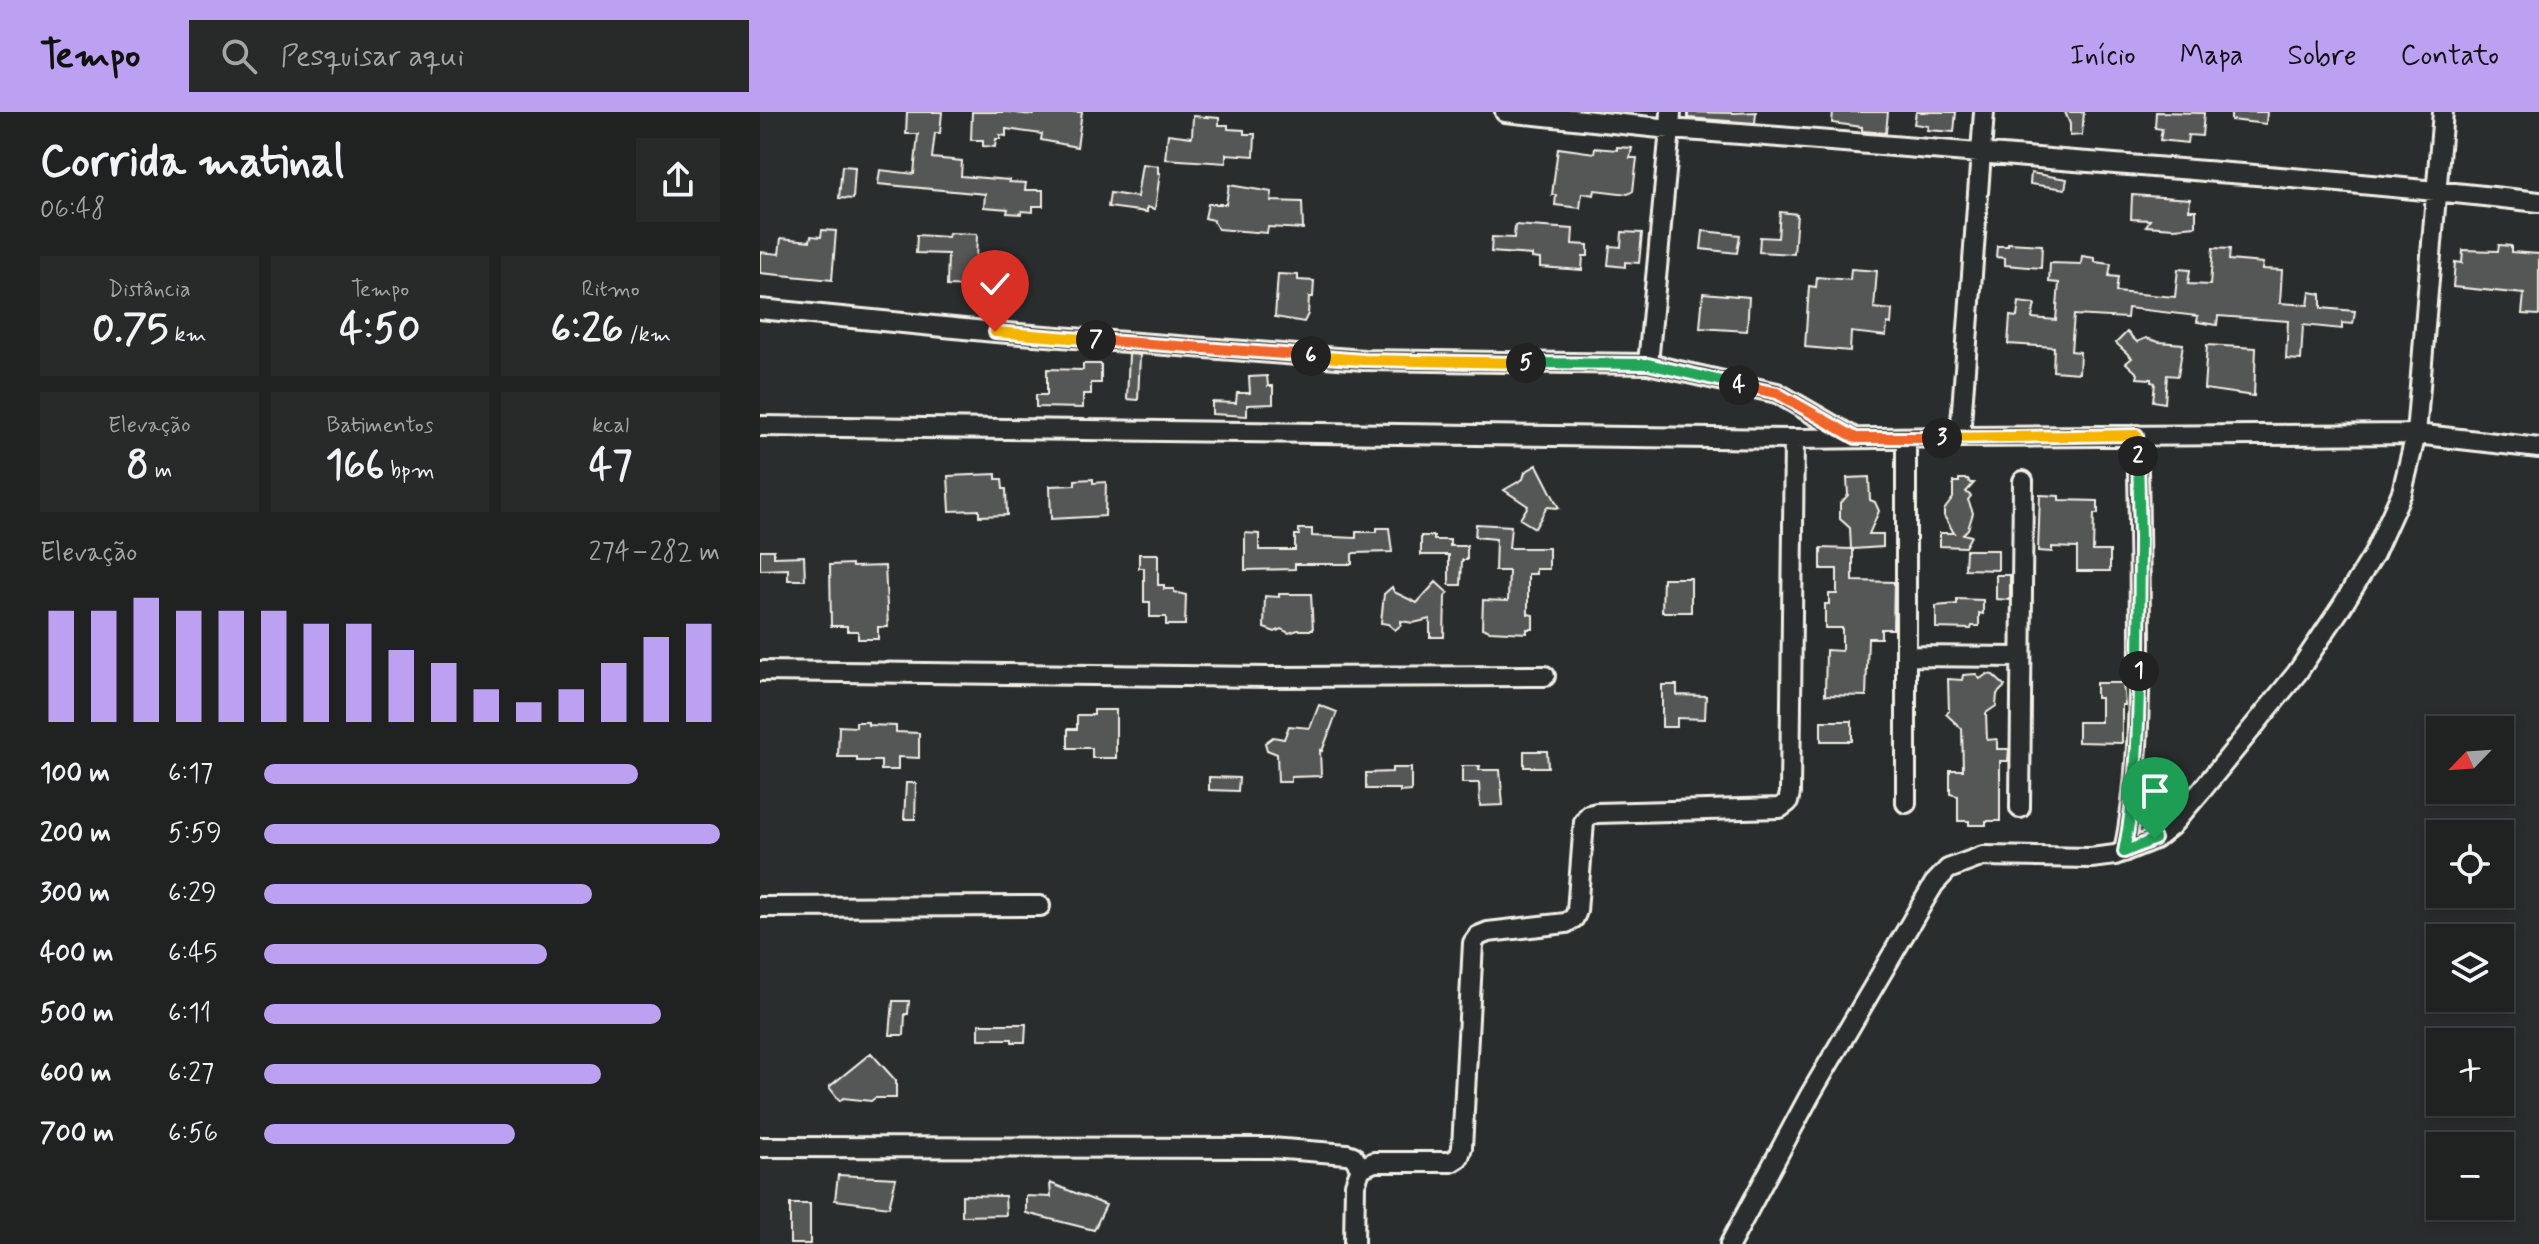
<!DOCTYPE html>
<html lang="pt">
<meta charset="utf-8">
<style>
:root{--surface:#202222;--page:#282a2a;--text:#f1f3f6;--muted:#a2a4a5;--line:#3d3f40;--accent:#bca0f2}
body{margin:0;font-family:Mynerve,sans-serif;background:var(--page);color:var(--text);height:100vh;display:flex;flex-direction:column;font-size:30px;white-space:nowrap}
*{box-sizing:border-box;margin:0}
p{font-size:26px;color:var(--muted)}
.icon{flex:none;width:44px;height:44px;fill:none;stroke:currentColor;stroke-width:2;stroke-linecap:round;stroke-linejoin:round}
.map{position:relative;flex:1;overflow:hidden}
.panel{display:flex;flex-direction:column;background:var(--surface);width:760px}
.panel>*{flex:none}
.needle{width:52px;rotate:245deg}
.controls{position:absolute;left:1666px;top:604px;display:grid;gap:16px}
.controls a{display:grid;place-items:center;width:88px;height:88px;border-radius:0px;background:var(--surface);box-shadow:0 4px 12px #0003,0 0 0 2px var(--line);font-size:40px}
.pin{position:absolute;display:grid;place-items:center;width:68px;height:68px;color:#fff;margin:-82px -34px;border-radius:50% 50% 50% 0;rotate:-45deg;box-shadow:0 0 8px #0007}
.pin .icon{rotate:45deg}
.km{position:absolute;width:40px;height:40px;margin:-20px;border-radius:50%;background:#222;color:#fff;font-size:22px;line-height:40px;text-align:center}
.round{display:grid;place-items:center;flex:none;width:84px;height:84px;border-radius:0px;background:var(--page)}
.head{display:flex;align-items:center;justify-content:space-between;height:136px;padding:0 40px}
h1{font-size:44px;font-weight:700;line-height:60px}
.metrics{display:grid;grid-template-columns:repeat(3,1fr);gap:12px;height:136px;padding:8px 40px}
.metrics div{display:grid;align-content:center;border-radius:0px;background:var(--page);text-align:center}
.metrics b{font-size:40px;font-weight:700}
.metrics small{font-size:22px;font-weight:400}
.metrics p{font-size:22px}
.chart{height:224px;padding:16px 40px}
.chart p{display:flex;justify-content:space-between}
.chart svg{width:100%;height:144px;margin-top:8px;stroke:var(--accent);stroke-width:6}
ul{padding:0 40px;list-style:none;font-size:26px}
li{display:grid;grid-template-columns:128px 96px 1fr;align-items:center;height:60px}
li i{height:20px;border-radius:10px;background:var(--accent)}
header{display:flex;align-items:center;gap:48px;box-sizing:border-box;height:112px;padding:0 40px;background:var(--accent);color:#111}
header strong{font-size:38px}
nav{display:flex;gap:44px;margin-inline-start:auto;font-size:28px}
.search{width:560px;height:72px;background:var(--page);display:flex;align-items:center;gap:20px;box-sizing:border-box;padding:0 28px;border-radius:0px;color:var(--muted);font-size:30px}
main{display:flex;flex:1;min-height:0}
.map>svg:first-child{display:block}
.building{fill:#555756;stroke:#f4f1e8;stroke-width:2}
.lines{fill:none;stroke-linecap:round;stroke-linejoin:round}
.street-casing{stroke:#f4f1e8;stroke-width:24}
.street{stroke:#2a2d2e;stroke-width:18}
.split-1-casing{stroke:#fff;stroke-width:16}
.split-2-casing{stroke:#fff;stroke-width:16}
.split-3-casing{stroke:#fff;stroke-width:16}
.split-4-casing{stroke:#fff;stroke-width:16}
.split-5-casing{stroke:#fff;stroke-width:16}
.split-6-casing{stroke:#fff;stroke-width:16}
.split-7-casing{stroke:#fff;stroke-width:16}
.split-8-casing{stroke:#fff;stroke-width:16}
.split-1{stroke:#22a559;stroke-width:10}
.split-2{stroke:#22a559;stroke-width:10}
.split-3{stroke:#f5b400;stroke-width:10}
.split-4{stroke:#f0652b;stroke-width:10}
.split-5{stroke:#22a559;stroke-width:10}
.split-6{stroke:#f5b400;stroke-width:10}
.split-7{stroke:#f0652b;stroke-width:10}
.split-8{stroke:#f5b400;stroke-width:10}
</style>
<header>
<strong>Tempo</strong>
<div class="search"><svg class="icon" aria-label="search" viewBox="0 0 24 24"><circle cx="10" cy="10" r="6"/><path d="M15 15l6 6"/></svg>Pesquisar aqui</div>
<nav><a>Início</a><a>Mapa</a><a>Sobre</a><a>Contato</a></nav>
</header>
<main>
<section class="panel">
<div class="head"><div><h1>Corrida matinal</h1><p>06:48</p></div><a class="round"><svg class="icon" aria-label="share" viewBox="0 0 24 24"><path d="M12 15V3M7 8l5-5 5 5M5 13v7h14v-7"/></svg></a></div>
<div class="metrics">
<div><p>Distância</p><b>0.75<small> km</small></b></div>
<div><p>Tempo</p><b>4:50</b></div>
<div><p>Ritmo</p><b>6:26<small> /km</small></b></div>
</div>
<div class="metrics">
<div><p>Elevação</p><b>8<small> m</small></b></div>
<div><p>Batimentos</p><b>166<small> bpm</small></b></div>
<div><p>kcal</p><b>47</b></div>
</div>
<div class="chart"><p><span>Elevação</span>274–282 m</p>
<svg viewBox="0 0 160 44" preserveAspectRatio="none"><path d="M5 44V10M15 44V10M25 44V6M35 44V10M45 44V10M55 44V10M65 44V14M75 44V14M85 44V22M95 44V26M105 44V34M115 44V38M125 44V34M135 44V26M145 44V18M155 44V14"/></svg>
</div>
<ul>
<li><b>100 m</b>6:17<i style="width:82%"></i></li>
<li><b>200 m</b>5:59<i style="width:100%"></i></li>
<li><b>300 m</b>6:29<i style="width:72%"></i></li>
<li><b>400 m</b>6:45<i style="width:62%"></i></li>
<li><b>500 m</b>6:11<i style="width:87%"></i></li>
<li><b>600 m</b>6:27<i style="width:74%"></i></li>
<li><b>700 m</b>6:56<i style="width:55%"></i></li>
</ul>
</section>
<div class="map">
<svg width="1779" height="1132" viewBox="0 0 1779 1132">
<rect width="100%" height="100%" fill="#2a2d2e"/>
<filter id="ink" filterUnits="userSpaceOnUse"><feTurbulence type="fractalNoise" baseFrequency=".0125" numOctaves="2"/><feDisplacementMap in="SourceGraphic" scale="16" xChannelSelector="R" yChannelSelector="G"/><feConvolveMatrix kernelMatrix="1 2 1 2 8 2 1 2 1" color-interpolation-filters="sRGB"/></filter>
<g filter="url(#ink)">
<path class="building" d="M147,0h35l-2,21h-5l-3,25 30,3 -1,15 48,4v2l17,1 -1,7h18v16h-10v6l-11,-1 -1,3 -14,-1 1,-4 -24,-2 1,-13 -107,-10 2,-14 34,4 4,-40h-12z
M212,0h36l25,3v-3h49l-5,35 -36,-7 1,-6 -36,-5v7l-6,-1v4h-4l-1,8 -12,-1v-6h-12z
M928,0l46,1 22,-1 -1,11 -67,-5z
M1073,0h55l-2,21 -24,-2v-4l-30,-4z
M1156,0h40l-2,20 -27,-2 1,-4 -14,-2z
M1305,0h19l-2,23 -12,1v-12z
M1396,0l48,1 -2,23 -14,-1 -1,8 -27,-3 2,-11 -7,-1z
M1471,0h36l-1,12 -35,-4z
M433,4l26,2v7h9v4l16,1v4h11l-1,22 -28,-2v9l-61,-4 3,-25 24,3z
M857,35l15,1 -2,10h7l-4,33 -5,3 -33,-4 -1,5 -12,-2 -2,15 -25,-3 1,-10h-4l6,-47 36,5 1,-5 22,2z
M382,52l16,2v7h2l-5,36 -8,-2v5l-39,-5 2,-14 27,4z
M82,54l13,1 -2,32 -14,-1z
M1271,61l36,6 -2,10 -35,-5z
M469,73l43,7 -1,9 31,1 1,27 -35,-2 -1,6 -49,-4 -5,-9 -8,-2 3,-14h18z
M1372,83l58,4 -1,11h7v16l-22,2 -28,-2 4,-6 -19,-1z
M1020,100l17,2 -3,40 -35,-2 1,-15 18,1z
M755,113l58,4 -1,15 16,1v11h-5l-1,14 -42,-3v-8l-8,-1v-3l-41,-3 1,-15 22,1z
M62,118l14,1 -4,49 -72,-7v-21l19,2 2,-16 29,3 1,-5 10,1z
M943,119l37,4 -3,18 -36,-4z
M862,120l20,1 -3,30 -14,-1v5l-17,-2 2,-19 11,1z
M189,121l28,1 -2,53 -28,-1 1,-32 -32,-1 1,-18 31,2z
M1248,131l34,2 -1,23 -36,-3v-7l-9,-1 1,-11h11z
M1739,133l12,1v6l28,2v61l-17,-1 2,-20 -71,-7 2,-25 7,1 1,-13 35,1z
M1453,136l17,1 -1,11 34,3 -1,6 20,1 -2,33 28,2 2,-13 11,2v14l34,3 -2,13 -11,-1v6l-39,-4 -2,35 -15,-1 2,-38 -70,-5 -1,9 -20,-3 1,-6 -70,-8 -1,10 -53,-3 -3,36 9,1 -1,21 -26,-2 1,-24 -46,-3 2,-28 7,1 2,-15 16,2 -3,14 24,2 3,-37 -10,-1 1,-19 31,1 1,-8 13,2v4l16,2 -2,12 9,1 -2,15 59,5 3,-28 12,1 -2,14 22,1z
M1091,157l26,2 -3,37 18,2 -1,14 -4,-1 -1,13 -35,-4 -1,19 -45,-4 4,-61 7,1 1,-10 33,3z
M518,162l20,1v5l16,1 -1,16h-4l-1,17 -4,8 -29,-5z
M943,181l46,4 -2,34 -47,-3z
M1367,220l10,10 9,-4 13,4 24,2 -5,32 -11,-1 -2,28 -12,-2 2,-18 -4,-1v-3l-14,-1 1,-4 -12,-11 6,-5 -16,-15z
M1447,233l49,3 -2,48 -50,-7z
M369,242l11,1 -2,45 -11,-1z
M323,252h18v19h-10v11h-8v14l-47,-1v-12h11v-26l36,1z
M507,264l1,10h5v18l-26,1v11l-35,-2v-12l24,1 1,-10h13l-1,-16z
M777,353l22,43 -12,-1 -12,21 -15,-9 8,-13 -24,-16 19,-11 2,-7z
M236,362v5h6l1,10h3l1,26 -28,1v-6l-29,1 -2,-35z
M1109,365l1,23 5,2 4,9 -10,23h14v13l-30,2v32l41,1 -1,47h-12v9h-13l-2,58 -41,-1 1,-45 16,1v-23h-17v-24h4v-10h8v-25h-16v-21l30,1 -1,-21 -10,-9v-15l8,-9 -1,-17z
M333,367v4l13,-1 -1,34 -54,3 -1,-33 25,-1v-5z
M1199,367h9l2,4h4l-8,9 5,4 -3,4 5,13 -5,16 -5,5 8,2 -6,11 -25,-1v-13h14l-10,-17v-6l9,-12v-16h6z
M1280,383l19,1v4l39,1v13h-4l-1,37h17v20h-33v-23l-25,-1v5l-14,-1z
M716,412l35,2 -2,22h40v21h-13v5h-8v40l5,1v14h-6v4l-37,-2 -8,-3 1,-28 25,1 1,-30h-14l1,-32 -21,-2z
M617,416h12l3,24 -38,1 -2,1v10h-57v5l-50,1v-37l14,1v16h36v-15h4v-6h13v7l44,2v-6h21z
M661,424h13v4h16v6h17v14h-5l-1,25h-12v-30h-28z
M0,438h14v7l30,-1 1,24h-17v-11l-28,1z
M1206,438h32v20l-33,-1z
M379,442h19v31h6v4h10v3l12,3 -1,30h-19v-8h-16v-15h-6v-34h-5z
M92,452v3l33,-1 3,61h-10v12h-20v-8h-11v-5h-16l-1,-61z
M1236,463h14v25l-14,-1z
M903,466h28v34h-29z
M676,470l12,11 -3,4 -1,40h-14v-18l-17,4 -12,-2v4l-6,5 -7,-6 -7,-1 3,-29 8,-7 2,5 23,11z
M519,482h32l2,36h-15l-9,3 -8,-4 -6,3 -11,-4 1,-32 14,1z
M1197,487l26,1v14l-4,-1v13h-7l-1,3 -35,-1v-22l21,-2z
M1216,562l4,5 7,-5 6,1 12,11 -8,8 -1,12 -10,7 1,27 10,-1v10h12l-1,12h-8v60h-14v4h-17v-4h-11v-25l-8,-2v-24h13l-1,-41 -16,-15 3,-3 -1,-32 14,1 1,-5z
M1336,571h27l2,22h-3v38l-44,-1v-20h23v-24h-5z
M902,573h15v10l29,1 -1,23 -28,-1v9h-15z
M559,593l18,7 -15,39 -2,-1 1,26 -30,1v5h-13l-1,-28 -10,-4 -2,-7 8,-6 11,2 5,-13 21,2z
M334,598h22v48h-24v-10h-24v-19h9v-14h17z
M1061,609h31v20h-31z
M96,610h12v3l28,1v6l23,1v25l-21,-1v13h-17v-9h-24v-4h-19l1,-31 17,1z
M764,639h23l1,16h-24z
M702,654h18l-1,4h21l3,35 -23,1 -1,-23h-17z
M632,656h19v23l-11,1v-3h-34v-16l26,-1z
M449,665l30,1 -1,13 -29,-1z
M146,671h10l-1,36h-11z
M133,889h16l-1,13h-3l-1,21h-14z
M219,912h47l-1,18h-13v-3h-33z
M111,941l25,28v17h-21l-4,3 -28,-3 -3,3 -11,-14z
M78,1063l58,3 -7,29 -54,-7z
M290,1071l56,22 -12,25 -68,-17v-17l25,1z
M202,1083l43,1 1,19 -44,1z
M30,1092h20v40h-20z"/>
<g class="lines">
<defs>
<path id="street" d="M745,0l165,17 -22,235
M911,0l-1,17c131,9 261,20 392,31 159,12 318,24 477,42
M0,197l235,23 369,28 284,4 129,29 76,44
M0,314l1034,13 166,-2 24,-325
M1200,325l456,-3 123,14
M1146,544l115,1
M0,559l509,6 276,-1
M1146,691v-365
M1260,696l3,-327
M1364,740c14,-69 15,-138 16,-208 0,-70 -1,-139 -3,-209
M0,795l280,-1
M0,1035l511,1 76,6 6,2 8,12
M594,1132l1,-60 6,-16 13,-6h77l8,-5 3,-9 11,-205 5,-7 10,-4 78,-9 8,-5 3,-7 7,-89 5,-7 8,-2 183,-5 8,-6 2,-9 4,-354
M970,1132l80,-149 112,-191 12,-20 14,-15 35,-13 108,2 24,-3 40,-16 16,-13 30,-35 96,-118 45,-67 32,-52 28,-62 14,-58 27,-322"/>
</defs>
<use href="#street" class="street-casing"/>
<use href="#street" class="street"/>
</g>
</g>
<g class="lines" filter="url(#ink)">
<defs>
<path id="split-1" d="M1379,559c0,61 -3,121 -15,181l31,-13"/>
<path id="split-2" d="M1378,344l2,82 -1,133"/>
<path id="split-3" d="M1182,326l195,-3 1,21"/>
<path id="split-4" d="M979,273l38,8 79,45h86"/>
<path id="split-5" d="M766,251l122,1 91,21"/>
<path id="split-6" d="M551,244l53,4 162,3"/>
<path id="split-7" d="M336,228l215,16"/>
<path id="split-8" d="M235,220l101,8"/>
</defs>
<use href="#split-1" class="split-1-casing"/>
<use href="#split-2" class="split-2-casing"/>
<use href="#split-3" class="split-3-casing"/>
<use href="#split-4" class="split-4-casing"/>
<use href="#split-5" class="split-5-casing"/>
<use href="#split-6" class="split-6-casing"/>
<use href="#split-7" class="split-7-casing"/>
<use href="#split-8" class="split-8-casing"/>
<use href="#split-1" class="split-1"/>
<use href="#split-2" class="split-2"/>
<use href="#split-3" class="split-3"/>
<use href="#split-4" class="split-4"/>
<use href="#split-5" class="split-5"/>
<use href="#split-6" class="split-6"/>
<use href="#split-7" class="split-7"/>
<use href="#split-8" class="split-8"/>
</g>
</svg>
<div class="controls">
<a><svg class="needle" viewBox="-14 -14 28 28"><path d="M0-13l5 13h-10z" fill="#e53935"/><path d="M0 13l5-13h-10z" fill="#a2a4a5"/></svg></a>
<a><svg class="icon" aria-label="locate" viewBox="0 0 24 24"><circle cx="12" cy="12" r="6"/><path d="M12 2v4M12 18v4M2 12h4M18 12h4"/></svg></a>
<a><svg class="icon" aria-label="layers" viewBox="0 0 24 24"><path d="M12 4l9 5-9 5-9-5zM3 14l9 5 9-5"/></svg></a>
<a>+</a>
<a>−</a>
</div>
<div class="pin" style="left:1395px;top:727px;background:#1e9e55"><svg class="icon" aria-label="arrive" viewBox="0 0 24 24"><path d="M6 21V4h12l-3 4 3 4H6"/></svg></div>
<div class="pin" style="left:235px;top:220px;background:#d93025"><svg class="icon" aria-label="check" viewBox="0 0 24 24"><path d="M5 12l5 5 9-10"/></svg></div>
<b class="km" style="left:1379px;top:559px">1</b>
<b class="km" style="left:1378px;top:344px">2</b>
<b class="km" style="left:1182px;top:326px">3</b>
<b class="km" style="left:979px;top:273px">4</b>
<b class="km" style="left:766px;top:251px">5</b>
<b class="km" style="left:551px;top:244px">6</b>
<b class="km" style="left:336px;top:228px">7</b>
</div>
</main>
